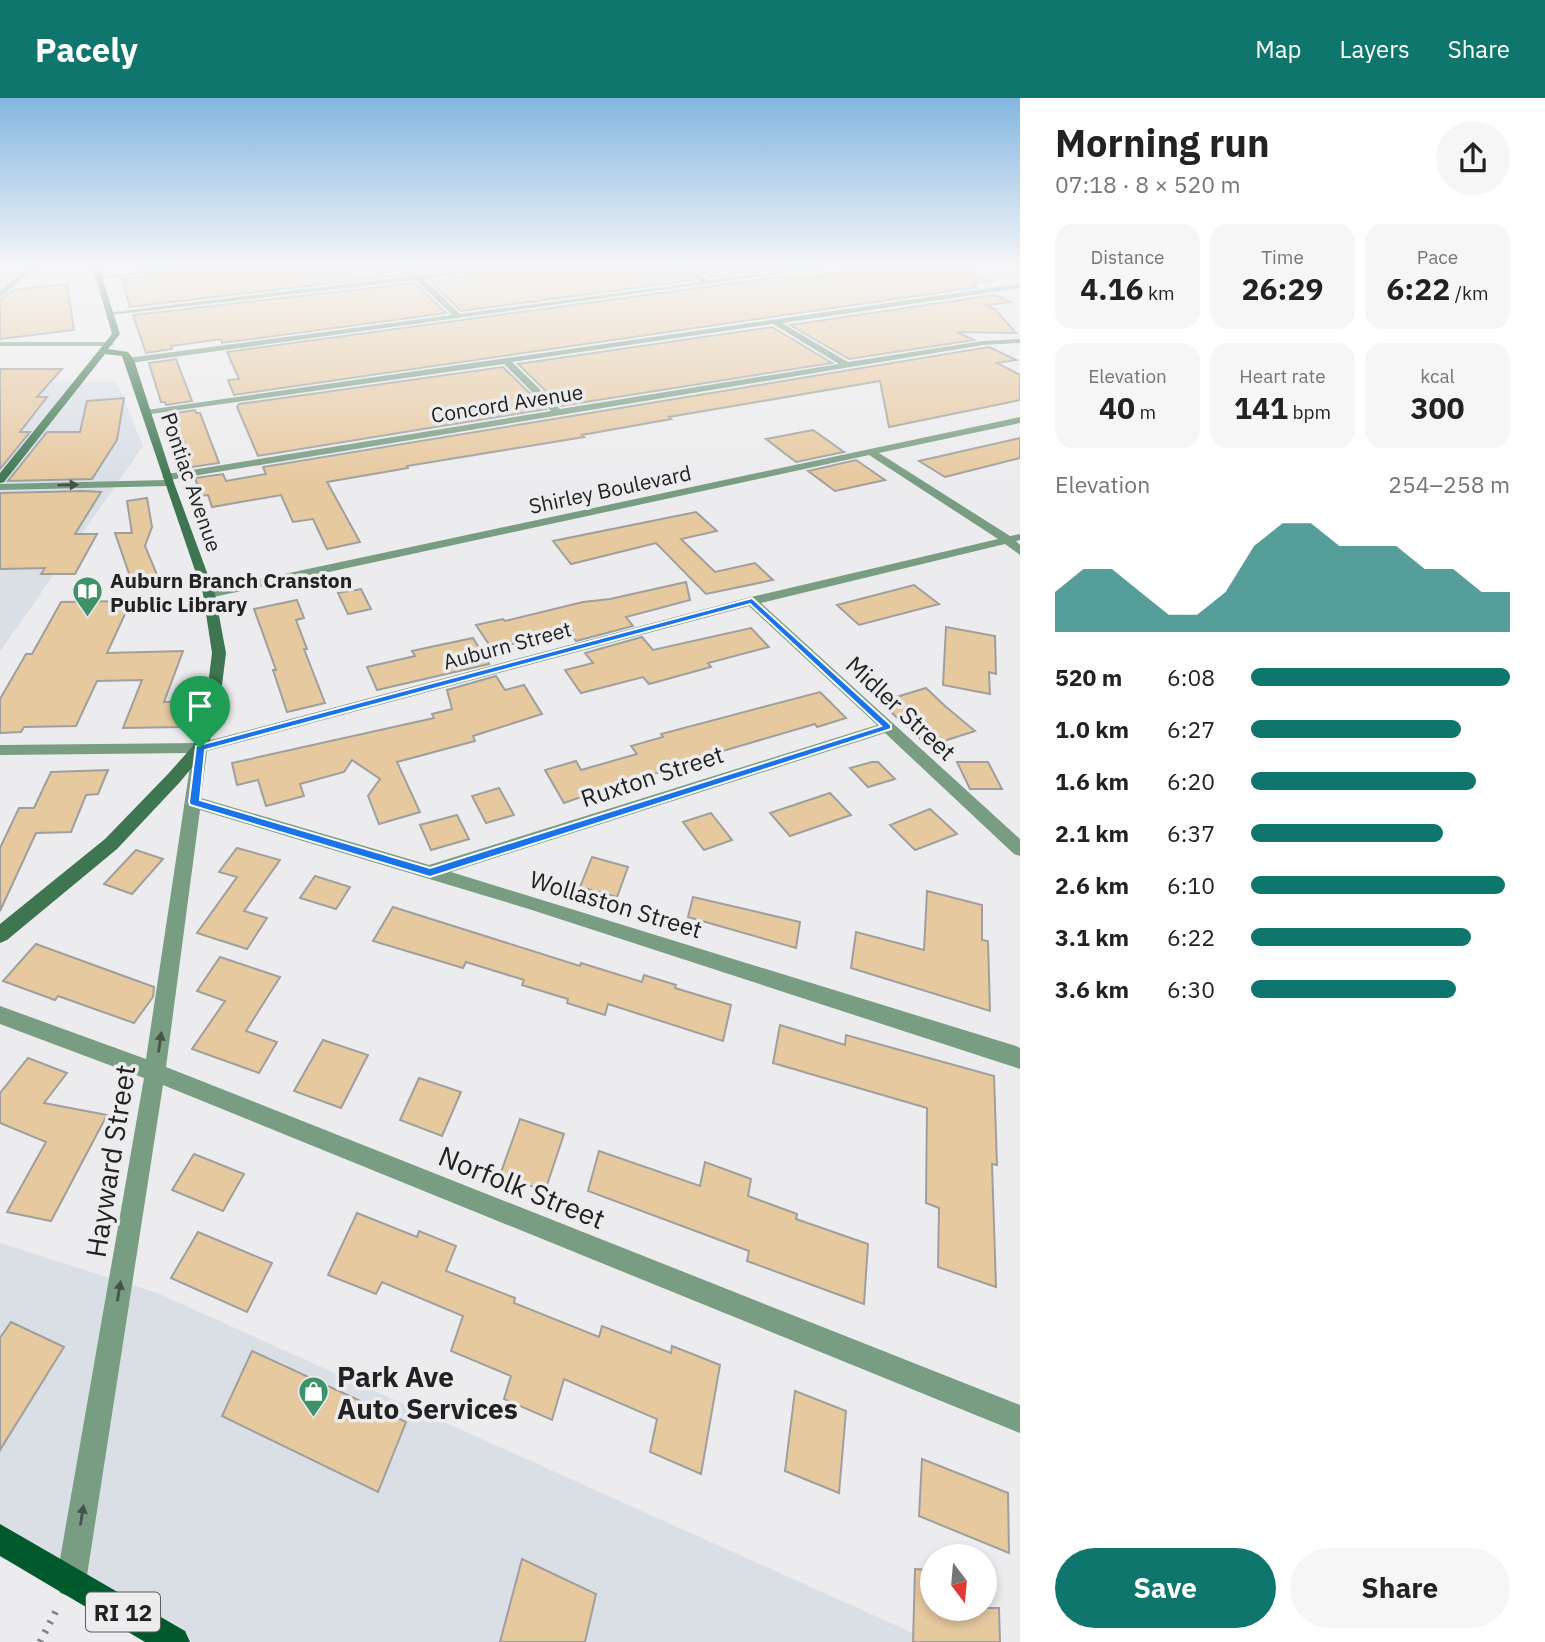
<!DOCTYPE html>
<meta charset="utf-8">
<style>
:root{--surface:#fff;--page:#f6f6f6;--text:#222;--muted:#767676;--accent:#0f766e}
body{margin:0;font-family:"IBM Plex Sans",sans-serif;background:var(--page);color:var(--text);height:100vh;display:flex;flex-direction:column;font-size:26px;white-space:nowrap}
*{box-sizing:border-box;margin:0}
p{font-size:23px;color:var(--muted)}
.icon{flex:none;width:38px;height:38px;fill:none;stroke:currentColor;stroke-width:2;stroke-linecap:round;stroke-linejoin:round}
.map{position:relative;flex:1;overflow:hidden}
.panel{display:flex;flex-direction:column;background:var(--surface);width:525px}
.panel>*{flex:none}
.needle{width:46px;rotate:164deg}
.controls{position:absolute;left:920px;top:1446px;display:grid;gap:14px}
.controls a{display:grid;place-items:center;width:77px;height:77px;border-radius:50%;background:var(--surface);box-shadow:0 4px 10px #0003;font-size:35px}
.pin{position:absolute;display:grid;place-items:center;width:60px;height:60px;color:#fff;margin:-72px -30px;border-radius:50% 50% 50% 0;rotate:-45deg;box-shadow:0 0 7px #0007}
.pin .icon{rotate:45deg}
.round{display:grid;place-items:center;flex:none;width:74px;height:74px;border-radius:37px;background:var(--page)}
.summary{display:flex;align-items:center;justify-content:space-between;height:119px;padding:0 35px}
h1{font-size:38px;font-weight:800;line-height:52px}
.metrics{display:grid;grid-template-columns:repeat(3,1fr);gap:10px;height:119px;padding:7px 35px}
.metrics div{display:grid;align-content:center;border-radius:18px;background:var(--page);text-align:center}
.metrics b{font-size:30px;font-weight:800}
.metrics small{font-size:19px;font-weight:400}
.metrics p{font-size:19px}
.chart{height:196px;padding:14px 35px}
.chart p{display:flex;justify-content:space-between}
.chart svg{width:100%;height:126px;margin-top:7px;fill:var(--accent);opacity:.7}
.action{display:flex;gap:14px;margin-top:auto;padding:14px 35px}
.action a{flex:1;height:80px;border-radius:42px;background:var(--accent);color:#fff;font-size:28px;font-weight:800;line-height:80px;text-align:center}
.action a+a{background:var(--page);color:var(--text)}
ul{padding:0 35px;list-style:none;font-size:23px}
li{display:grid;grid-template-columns:112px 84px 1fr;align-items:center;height:52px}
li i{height:18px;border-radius:9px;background:var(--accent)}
header{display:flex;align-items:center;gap:42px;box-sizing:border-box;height:98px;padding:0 35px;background:var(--accent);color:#fff}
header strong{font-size:33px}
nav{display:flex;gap:38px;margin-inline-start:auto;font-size:24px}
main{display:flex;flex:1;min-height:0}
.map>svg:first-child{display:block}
.built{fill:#dadfe6}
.building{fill:#e7c9a0;stroke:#9f9f9d;stroke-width:2}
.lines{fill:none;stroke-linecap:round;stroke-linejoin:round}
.path{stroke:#838385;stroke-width:7;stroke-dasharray:2.5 8;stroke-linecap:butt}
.street{fill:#799d83;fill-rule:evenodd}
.secondary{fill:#3e7651;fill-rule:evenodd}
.primary{fill:#005a2d;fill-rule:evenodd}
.oneway{fill:#455349}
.route{fill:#1a73e8;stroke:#fff;stroke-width:2;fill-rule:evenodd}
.labels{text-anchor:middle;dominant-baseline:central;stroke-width:7;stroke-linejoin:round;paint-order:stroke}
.far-street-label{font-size:21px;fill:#222223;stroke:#ececee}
.far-poi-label{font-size:21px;font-weight:bold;fill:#222223;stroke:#ececee;text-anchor:start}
.shield{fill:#ececee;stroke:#5f5f60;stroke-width:2}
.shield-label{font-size:23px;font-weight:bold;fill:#222223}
.street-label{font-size:24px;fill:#222223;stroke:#ececee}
.near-street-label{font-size:28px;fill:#222223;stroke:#ececee}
.near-poi-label{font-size:28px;font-weight:bold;fill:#222223;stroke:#ececee;text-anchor:start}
</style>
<header>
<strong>Pacely</strong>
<nav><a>Map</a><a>Layers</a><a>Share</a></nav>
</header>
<main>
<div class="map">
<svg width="1020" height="1544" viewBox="0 0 1020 1544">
<rect width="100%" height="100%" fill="#ececee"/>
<path class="built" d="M117,284l26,64 -143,206v-269z
M0,1145l157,50 776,349h-759l-111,-64 -63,-20z"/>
<path class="building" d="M217,167h182l8,9 -277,33 -8,-28 92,-11z
M413,167h90l-82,7z
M532,167h140l21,15 -232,31 -31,-30 99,-13z
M687,167h88l7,3 -72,9z
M904,167h48l39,16 -21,3 8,3 -744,108 -6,-15 11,-1 -12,-27 567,-77 7,3z
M415,185l31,30 -224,30 -1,-4 -50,7 1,3 -26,4 -13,-38z
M67,186l7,46 -74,9v-39l13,-10z
M994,197l17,7 -24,3 8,4 21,24 -59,-1 17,8 -125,19 -59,-34z
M772,229l60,36 -271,43 -43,-42z
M989,249l27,13 -19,3 23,12v25l-131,27 -9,-46 -211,36 2,2 -89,16 2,2 -177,29 1,2 -81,14 33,60 -33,7 -14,-30 -20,3 -12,-27 -69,12 -4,-12 -7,1 -6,-18 28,-4 3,7 40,-7 -3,-7z
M176,261l16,42 -26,4 -1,-3h-4l-12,-39z
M503,269l43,42 -288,47 -21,-49 2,-3z
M0,271h62l-25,28h10l-27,35h10l-30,37z
M124,300l-7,42 -25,39 -84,2 39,-49h33l7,-31z
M195,312l1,3h4l19,50 -27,4 -9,-29 -6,1 -8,-25z
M813,332l31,22 -48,10 -30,-23z
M1020,340v20l-75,19 -26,-16z
M856,362l29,20 -50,11 -27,-20z
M84,393l17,1 -26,42h22l-22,40h-34l4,-6 -45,1v-76z
M147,400l5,29 -7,19 15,36 -26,6 -19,-55h17l-5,-32z
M696,414l21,19 -36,8 34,33 40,-9 18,17 -67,14 -50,-51 -85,21 -18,-23z
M686,484l4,18 -64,17 7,9 -57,15 -8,-11 -76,19 -16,-24 27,-6 2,2 78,-19 27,-3z
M914,487l25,19 -80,21 -22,-20z
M361,491l10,20 -23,5 -10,-21z
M297,502l7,18 -8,2 11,29h-3l21,54 -38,9 -14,-42h3l-22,-61z
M131,503l-24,52 76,-2 -19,51 26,-1 -8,26 -59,1 19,-48 -45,1 -21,45 -52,1 -3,5 -21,1v-34l26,-45h6l29,-52z
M946,529l49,9 1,38 -7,-2 1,22 -47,-9z
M751,530l18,19 -61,16 3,4 -62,17 -6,-7 -62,16 -16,-23 28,-7 -8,-10 57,-16 11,13z
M473,540l16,26 -112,26 -10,-23 48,-11 -3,-5z
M496,578l9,14 19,-5 18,29 -69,22 2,5 -78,21 23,50 -41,12 -11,-28 12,-17 -28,-19 -8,12 -44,12 4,12 -38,10 -8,-26 -21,5 -5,-22 202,-45 -2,-4 20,-5 -5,-19z
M926,590l19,18 30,25 -47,15 -48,-44z
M820,594l26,26 -29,9 -2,-3 -106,31 3,5 -77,18 -71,25 -19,-33 31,-9 5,9 56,-16 -6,-8 32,-9 -2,-3z
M872,664h6l17,17 -27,8 -18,-19z
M957,664h31l14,27h-32z
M108,672l-10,24 -12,1 -15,37 -35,1 -36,78v-63l19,-40h15l17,-36z
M499,690l15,27 -28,8 -14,-27z
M830,695l21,22 -61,21 -20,-23z
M930,711l27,25 -42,16 -25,-25z
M711,715l21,27 -28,10 -21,-28z
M457,717l12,24 -38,11 -11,-25z
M237,750l43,12 -36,51 23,7 -20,31 -50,-16 40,-56 -18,-5z
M136,752l27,9 -31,35 -28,-10z
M592,759l36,10 -11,30 -37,-10z
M315,778l35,11 -14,22 -36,-11z
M927,793l55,14v35l6,1 2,70 -139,-43 5,-36 68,18z
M693,799l107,25 -4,26 -108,-31z
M393,809l187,59 1,-3 61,19 2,-7 32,10 -1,3 56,17 -8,36 -115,-37 -3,11 -38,-12 1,-4 -46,-14 2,-5 -58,-18 -3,6 -90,-27z
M36,846l118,43 -1,10 -19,26 -76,-27 -3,4 -52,-19z
M220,859l60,20 -34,54 31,11 -18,31 -67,-24 33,-48 -28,-10z
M780,927l65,20 1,-10 148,41 3,89 -5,-1 4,123 -58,-20 1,-59 -13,-5 1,-95 -154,-45z
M323,942l45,15 -27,53 -47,-17z
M28,960l39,15 -23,30 63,12 -56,106 -44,-9 39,-70 -46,-19v-30z
M419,980l42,14 -19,44 -42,-16z
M520,1021l44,15 -19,57 -45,-16z
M599,1053l101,35 5,-24 46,17 -3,17 49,18 -1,5 72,25 -4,60 -117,-43 2,-10 -161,-60z
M194,1056l50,20 -21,37 -51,-21z
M357,1115l60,24 2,-6 37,15 -10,25 69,27 -1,5 85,34 3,-11 69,27 1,-7 48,19 -19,109 -51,-22 7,-33 -93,-40 -12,41 -48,-21 7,-23 -60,-25 12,-35 -81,-34 -6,12 -48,-19z
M198,1134l74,31 -25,49 -76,-34z
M11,1224l53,25 -64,103v-112z
M252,1253l154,71 -28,70 -156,-76z
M795,1293l51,20 -7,82 -54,-22z
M922,1361l86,34 1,60 -90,-37z
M522,1461l74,35 -11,48h-85z
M915,1471l18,1v38h66l1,34h-87z"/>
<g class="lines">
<path class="path" d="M40,1544l19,-37"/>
<path class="street" d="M32,167h7l-39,32v-6z
M194,167h20l-115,14 -4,-2z
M402,167h7l11,10 109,-10 -105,14 36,35 241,-32 -27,-17h8l27,15 118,-15h17l-714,98 -3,-5 325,-43 -36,-35 -306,35 -4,-2 306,-37z
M1020,186v4l-238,35 66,39 135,-21 37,-2v4l-37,2 -814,135 5,3 -5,3 -169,4v-6l166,-4 -4,-3 5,-3 384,-63 -47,-47 -360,51 -2,-2 5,-3zM773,226l66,40 -279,45 -48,-47z
M0,244h110l4,2 -4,2h-110z
M1020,319v6l-141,30 131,83 10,-2v6l-4,1 4,4v10l-15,-11 -244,59 259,236v17l-6,-2 -129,-121 -434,139 565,174 4,2v21l-488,-159 -332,-100 -34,257 854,338v28l-857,-348 -77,497 -4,11 -11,4 -11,-4 -4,-11 88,-504 -144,-54v-18l146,53 46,-306 -192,2v-10l200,-2 547,-145 251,-59 -129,-84 -660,143 -6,-4 6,-4zM749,508l128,119 -448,140 -228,-67 6,-47z"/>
<path class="secondary" d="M92,167h6l22,69 -12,15 20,3 6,8 40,123 41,111 11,59 -6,48 -12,47 -28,34 -63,67 -110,91 -7,3v-19l105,-85 63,-65 25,-28 13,-45 6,-48 -9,-59 -81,-238 -17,-2 -101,128 -4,1v-10l112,-139z"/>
<path class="primary" d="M0,1426l185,107 5,11h-45l-145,-86z"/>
</g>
<defs><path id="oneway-solid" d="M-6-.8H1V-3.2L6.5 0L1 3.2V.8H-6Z" transform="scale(1.75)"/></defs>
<g class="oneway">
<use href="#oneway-solid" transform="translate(68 387) rotate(-1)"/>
<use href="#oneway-solid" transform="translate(160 944) rotate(-82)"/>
<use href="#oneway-solid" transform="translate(119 1193) rotate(-81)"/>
<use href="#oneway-solid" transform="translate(82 1417) rotate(-81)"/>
</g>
<linearGradient id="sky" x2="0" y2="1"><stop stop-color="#83b6e1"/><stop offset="0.44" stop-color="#f6f6f7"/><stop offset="1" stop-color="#f6f6f7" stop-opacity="0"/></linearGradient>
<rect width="1020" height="383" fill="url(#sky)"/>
<path class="route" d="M752,500l139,127v4l-461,148 -240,-72 -1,-3 7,-56zM750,506l131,122 -451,142 -230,-68 5,-50z"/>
<defs>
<symbol id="library-pin" viewBox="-11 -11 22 30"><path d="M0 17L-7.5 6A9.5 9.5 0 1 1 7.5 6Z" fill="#3d9367" stroke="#ececee"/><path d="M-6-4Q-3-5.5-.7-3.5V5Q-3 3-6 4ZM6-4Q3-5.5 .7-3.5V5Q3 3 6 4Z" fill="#fff"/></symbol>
<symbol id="shop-pin" viewBox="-11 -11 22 30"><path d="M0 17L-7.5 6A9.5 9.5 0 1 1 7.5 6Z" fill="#3d9367" stroke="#ececee"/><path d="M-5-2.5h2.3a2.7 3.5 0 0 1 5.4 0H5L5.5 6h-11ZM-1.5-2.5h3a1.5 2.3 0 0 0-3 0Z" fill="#fff"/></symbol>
</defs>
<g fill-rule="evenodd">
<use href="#library-pin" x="70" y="476" width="35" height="47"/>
<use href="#shop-pin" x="296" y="1276" width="35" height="47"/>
</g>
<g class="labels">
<g class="far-street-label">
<text transform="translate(507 305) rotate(-9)">Concord Avenue</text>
<text transform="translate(192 384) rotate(71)">Pontiac Avenue</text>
<text transform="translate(610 391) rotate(-12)">Shirley Boulevard</text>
<text transform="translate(507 547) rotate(-15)">Auburn Street</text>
</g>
<g class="far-poi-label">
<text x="110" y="482">Auburn Branch Cranston<tspan x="110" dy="24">Public Library</tspan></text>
</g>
<rect class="shield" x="86" y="1494.5" width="74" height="39" rx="5"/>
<g class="shield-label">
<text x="123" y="1514">RI 12</text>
</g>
<g class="street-label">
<text transform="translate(901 610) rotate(43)">Midler Street</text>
<text transform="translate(652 678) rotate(-18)">Ruxton Street</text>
<text transform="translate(616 806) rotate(17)">Wollaston Street</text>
</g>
<g class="near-street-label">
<text transform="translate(110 1063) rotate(-81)">Hayward Street</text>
<text transform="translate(522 1089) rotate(22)">Norfolk Street</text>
</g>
<g class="near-poi-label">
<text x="337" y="1278">Park Ave<tspan x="337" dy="32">Auto Services</tspan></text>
</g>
</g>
</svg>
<div class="controls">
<a><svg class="needle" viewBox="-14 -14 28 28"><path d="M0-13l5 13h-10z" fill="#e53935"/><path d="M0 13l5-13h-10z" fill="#767676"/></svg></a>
</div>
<div class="pin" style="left:200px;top:650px;background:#1e9e55"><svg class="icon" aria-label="arrive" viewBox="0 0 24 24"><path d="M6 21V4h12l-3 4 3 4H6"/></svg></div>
</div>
<section class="panel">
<div class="summary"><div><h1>Morning run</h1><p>07:18 · 8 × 520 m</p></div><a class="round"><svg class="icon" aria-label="share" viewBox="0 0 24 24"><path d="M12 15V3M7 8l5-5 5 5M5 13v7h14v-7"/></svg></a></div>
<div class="metrics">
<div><p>Distance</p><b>4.16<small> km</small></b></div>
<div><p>Time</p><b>26:29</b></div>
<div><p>Pace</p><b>6:22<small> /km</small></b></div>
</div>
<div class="metrics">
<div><p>Elevation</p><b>40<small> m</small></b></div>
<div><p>Heart rate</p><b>141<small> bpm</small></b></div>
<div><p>kcal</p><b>300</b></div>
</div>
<div class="chart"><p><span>Elevation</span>254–258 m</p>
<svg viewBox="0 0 160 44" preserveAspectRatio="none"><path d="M0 44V30L10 22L20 22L30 30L40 38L50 38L60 30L70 14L80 6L90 6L100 14L110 14L120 14L130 22L140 22L150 30L160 30V44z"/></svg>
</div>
<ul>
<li><b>520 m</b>6:08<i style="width:100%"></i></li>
<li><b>1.0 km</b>6:27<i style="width:81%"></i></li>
<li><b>1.6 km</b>6:20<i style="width:87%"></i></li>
<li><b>2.1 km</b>6:37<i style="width:74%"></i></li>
<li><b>2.6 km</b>6:10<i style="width:98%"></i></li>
<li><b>3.1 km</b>6:22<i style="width:85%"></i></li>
<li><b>3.6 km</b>6:30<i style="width:79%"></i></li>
</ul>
<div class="action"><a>Save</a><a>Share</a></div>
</section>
</main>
